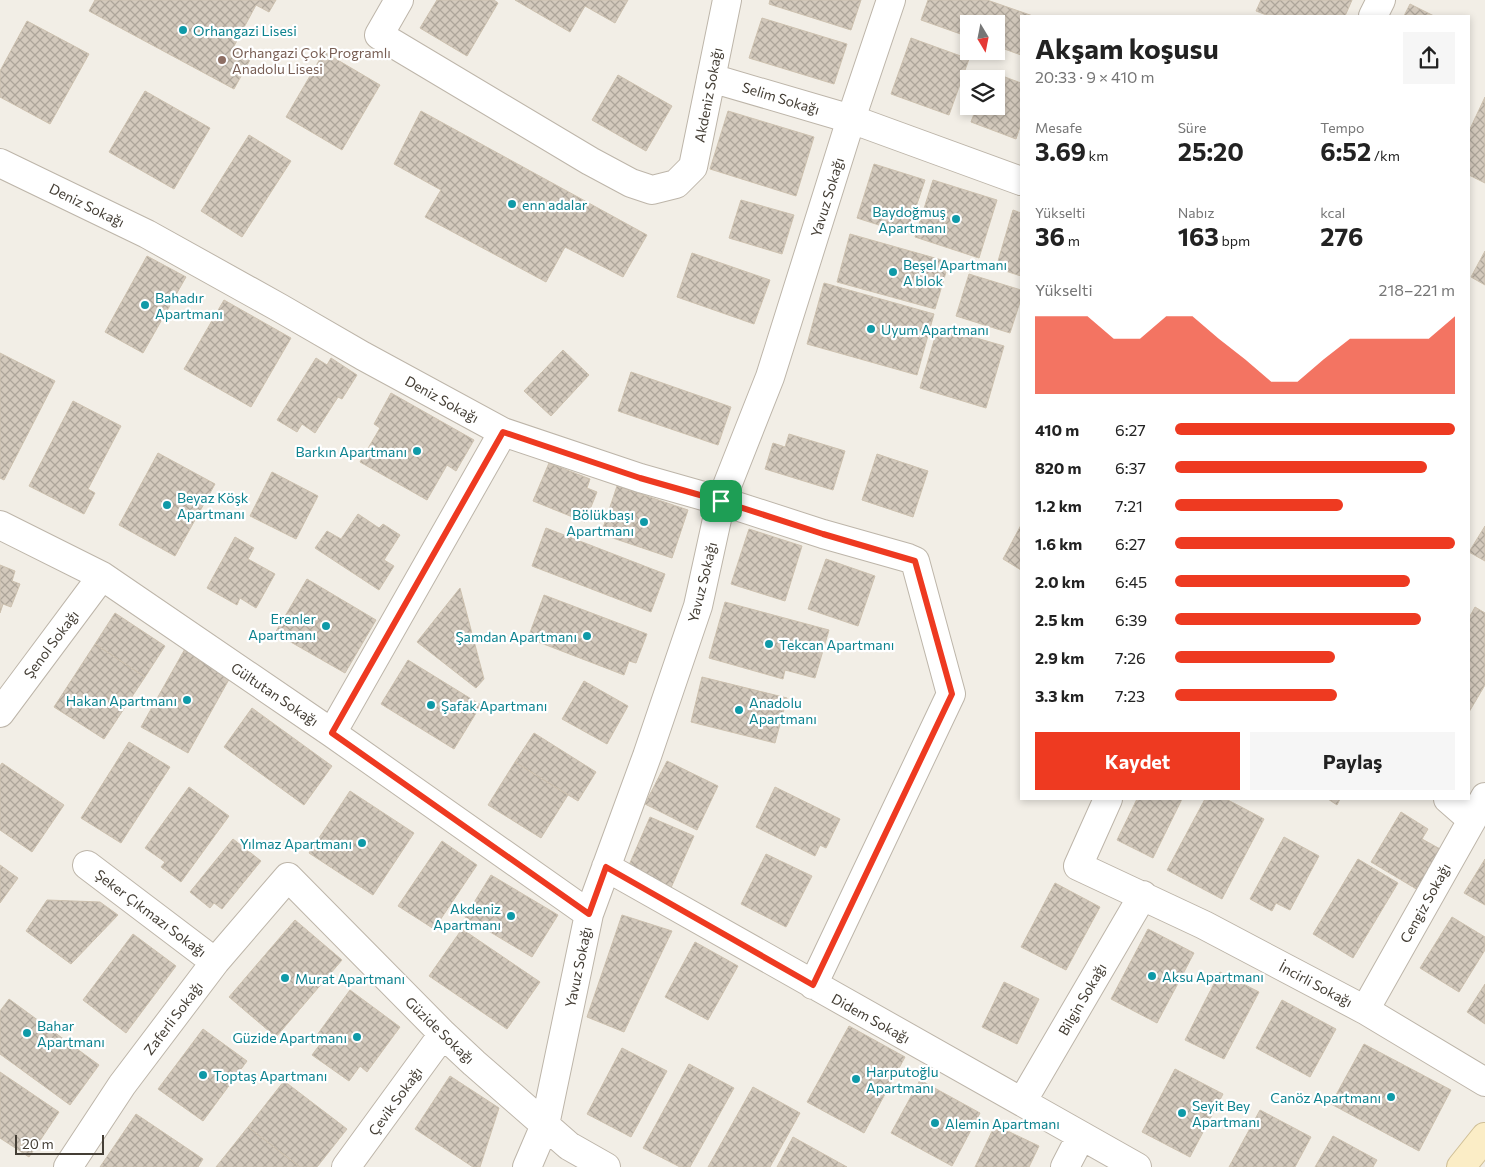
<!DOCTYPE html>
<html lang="tr">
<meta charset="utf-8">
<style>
:root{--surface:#fff;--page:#f6f6f6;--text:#222;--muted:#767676;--accent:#ee3a21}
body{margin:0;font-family:Commissioner,sans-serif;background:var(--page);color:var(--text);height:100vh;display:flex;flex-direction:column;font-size:19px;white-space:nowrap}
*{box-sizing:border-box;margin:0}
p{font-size:16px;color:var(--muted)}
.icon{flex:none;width:28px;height:28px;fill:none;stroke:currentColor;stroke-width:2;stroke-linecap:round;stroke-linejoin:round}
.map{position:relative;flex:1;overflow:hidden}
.sheet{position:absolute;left:1020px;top:15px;width:450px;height:785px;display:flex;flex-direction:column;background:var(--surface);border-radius:0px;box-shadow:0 2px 8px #0003}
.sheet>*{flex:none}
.needle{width:32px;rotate:170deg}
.buttons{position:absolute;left:960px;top:15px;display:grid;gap:10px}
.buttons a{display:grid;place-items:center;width:45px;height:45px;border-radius:0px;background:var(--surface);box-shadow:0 2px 8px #0003;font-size:25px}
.scale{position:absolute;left:15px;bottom:12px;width:89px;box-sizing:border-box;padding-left:5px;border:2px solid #443e35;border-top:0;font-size:14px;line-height:18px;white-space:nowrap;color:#443e35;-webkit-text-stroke:4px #fff;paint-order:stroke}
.pin{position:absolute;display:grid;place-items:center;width:42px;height:42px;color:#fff;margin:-21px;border-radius:10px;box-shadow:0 2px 8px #0006}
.round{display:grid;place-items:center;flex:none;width:52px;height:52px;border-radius:0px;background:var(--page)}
.summary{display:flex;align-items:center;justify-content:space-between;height:85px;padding:0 15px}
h1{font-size:28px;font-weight:700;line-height:38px}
.metrics{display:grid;grid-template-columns:repeat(3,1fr);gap:8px;height:85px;padding:5px 15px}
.metrics div{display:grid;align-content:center}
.metrics b{font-size:25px;font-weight:700}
.metrics small{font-size:14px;font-weight:400}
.metrics p{font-size:14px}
.chart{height:140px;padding:10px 15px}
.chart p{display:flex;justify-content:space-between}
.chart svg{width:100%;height:90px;margin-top:5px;fill:var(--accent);opacity:.7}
.primary-button{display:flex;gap:10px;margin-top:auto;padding:10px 15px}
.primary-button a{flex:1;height:58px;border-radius:0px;background:var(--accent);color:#fff;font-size:20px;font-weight:700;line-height:58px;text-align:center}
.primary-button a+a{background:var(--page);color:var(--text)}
ul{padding:0 15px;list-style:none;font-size:16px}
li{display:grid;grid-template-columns:80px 60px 1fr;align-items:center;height:38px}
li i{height:12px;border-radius:6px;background:var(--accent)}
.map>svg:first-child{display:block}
.building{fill:url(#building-cross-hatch);stroke:#cdc1af}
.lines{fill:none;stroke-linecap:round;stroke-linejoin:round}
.minor-casing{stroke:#bdb5a9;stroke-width:30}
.secondary-casing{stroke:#cfbf97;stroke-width:30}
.minor{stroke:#fff;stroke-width:28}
.secondary{stroke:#fbedc6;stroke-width:28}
.route-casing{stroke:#fff;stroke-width:10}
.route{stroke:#ee3a21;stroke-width:6}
.culture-dot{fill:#0f9aa8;stroke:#fff;stroke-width:2}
.education-dot{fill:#8d6e63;stroke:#fff;stroke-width:2}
.labels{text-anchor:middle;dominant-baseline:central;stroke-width:4.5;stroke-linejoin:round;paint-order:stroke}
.culture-label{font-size:14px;fill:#0d838f;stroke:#fff;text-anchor:start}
.education-label{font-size:14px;fill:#785e54;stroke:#fff;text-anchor:start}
.street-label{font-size:14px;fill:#443e35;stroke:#fff}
</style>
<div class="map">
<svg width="1485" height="1167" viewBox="0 0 1485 1167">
<defs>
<pattern id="building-cross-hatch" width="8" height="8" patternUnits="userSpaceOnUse" patternTransform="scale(1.25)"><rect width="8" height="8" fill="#d3c9bc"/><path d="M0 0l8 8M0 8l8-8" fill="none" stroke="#ada59a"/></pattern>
</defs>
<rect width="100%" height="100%" fill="#f2eee6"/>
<path class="building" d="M95,0h181l-7,12 -13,-7 -23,43 18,10 -17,31 -145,-78z
M437,0h57l4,3 -31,53 -47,-28z
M515,0h113l-13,23 -30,-17 -15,26z
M770,0h91l-10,30 -82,-26z
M928,0h59l46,16h-12v39l-25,-9v-22h-27v13l-48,-17z
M1261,0h91l-7,16h-76l-13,-5z
M1410,4l24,12h-30z
M762,18l85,26 -13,40 -85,-26z
M27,21l62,33 -39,70 -50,-27v-26z
M911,38l58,21 -20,56 -58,-21z
M324,52l56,33 -38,65 -56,-33z
M989,71l32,12v41l-5,15 -45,-17 6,-16h19v-27h-9z
M618,75l54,31 -26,45 -54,-31z
M145,91l65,37 -36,61 -65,-37z
M1485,97v86l-16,-8v-44z
M421,111l226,124 -24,42 -58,-30 -19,35 -121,-65 16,-27 -47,-26z
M728,111l86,26 -18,59 -86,-27z
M249,135l42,26 -49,76 -41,-26z
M874,164l51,16 -18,54 -50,-16z
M933,180l64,20 -18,58 -64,-21z
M741,200l53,15 -12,39 -53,-16z
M1013,210l8,3v63l-25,-8z
M850,234l99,28 -14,47 -98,-27z
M1485,251v34l-14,-8z
M692,253l78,27 -16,44 -77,-27z
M147,256l39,21 -43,76 -38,-21z
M969,274l52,16v9l-11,34 -54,-17z
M824,283l110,31 -17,61 -110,-31z
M224,300l67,38 -40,69 -67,-38z
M938,327l66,19 -18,62 -66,-20z
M563,350l26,25 -38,41 -27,-25z
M0,353l55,28 -51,99 -4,-2z
M316,358l11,7 4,-7 26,17 -15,24 -4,-2 -23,36 -13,-9 -5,8 -20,-12z
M631,372l100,35 -13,38 -100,-34z
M391,393l83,47 -18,31 -9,-6 -20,35 -67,-38 20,-34 -6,-4z
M73,401l48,25 -33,63 7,4 -11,21 -55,-28z
M789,434l56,17 -12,39 -68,-21 8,-26 12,4z
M158,453l57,31 -40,72 -56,-31z
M877,454l51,17 -15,46 -51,-17z
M549,463l41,16 -3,9 10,4 -12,30 -52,-21z
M272,472l46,24 -22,43 -46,-23z
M617,486l71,24 -16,48 -71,-24z
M358,514l21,14 4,-4 17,11 -16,25 10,6 -15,24 -64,-42 12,-17 14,8z
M1021,525v45l-18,-11z
M1485,526v35l-16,-9z
M546,528l119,46 -14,38 -119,-46z
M749,529l53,17 -17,55 -54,-17z
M235,537l19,11 -6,11 27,15 -19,34 -16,-10 -3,7 -30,-17z
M826,559l49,17 -17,50 -50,-17z
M0,565l15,6 -3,10 8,3 -9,23 -8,-3 -3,9z
M307,579l69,41 -31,53 -70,-40z
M460,588l24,91 -8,9 -59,-46z
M544,595l103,39 -11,29 -7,-2 -5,14 -96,-37z
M725,602l104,28 -14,48 -30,-8 -2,9 -74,-21z
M1475,607l10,6v72l-16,27v-94z
M115,613l50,33 -20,31 -50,-33z
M95,644l50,33 -41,62 -50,-32z
M186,647l46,27 -44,79 -47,-26z
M408,660l73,45 -27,44 -73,-45z
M702,677l85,21 -12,45 -84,-21z
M584,681l44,25 -21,38 -45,-25z
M252,708l80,58 -28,39 -80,-58z
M534,733l62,39 -18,29 -63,-39z
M129,742l41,25 -49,76 -40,-25z
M667,761l51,25 -21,44 -52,-26z
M515,762l53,33 -27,43 -53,-33z
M2,763l62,42 -32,47 -32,-22v-64z
M189,787l40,29 -48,66 -20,-15 4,-5 -20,-14z
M775,787l65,32 -14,29 -6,-3 -5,11 -59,-29z
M350,791l64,42 -41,62 -64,-42z
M1137,799h45l-29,59 -36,-18z
M1205,799h21l38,20 -42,80 -55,-29z
M1328,799h12l-3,6z
M1401,812l27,17 -6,10 20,11 -24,40 -47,-28z
M650,817l44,19 -24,54 -44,-18z
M1284,837l35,19 -29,54 -14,-7 -4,8 -22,-12z
M233,839l28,22 -39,48 -8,-6 -4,5 -20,-16z
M442,841l35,24 -43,64 -36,-23z
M766,854l46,22 -26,51 -45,-23z
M1358,859l40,24 -45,75 -40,-24z
M1485,859v46l-21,-12z
M0,865l18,13 -18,25z
M491,875l67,40 -26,42 -67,-40z
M1055,883l45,24 -34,63 -45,-23z
M47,900l53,2 18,13 -47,49 -45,-33z
M622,915l50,16 -48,101 -37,-15z
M1452,917l33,20v13l-26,42 -39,-24z
M295,920l47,40 -66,77 -47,-40z
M462,929l78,53 -33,47 -78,-53z
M1148,929l46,24 -37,70 -46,-24z
M133,934l43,32 -50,67 -43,-33z
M695,942l43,24 -30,54 -43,-23z
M1220,972l39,20 -35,67 -39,-19z
M1004,982l35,17 -22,45 -35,-17z
M1485,984v40l-18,-12z
M350,990l50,37 -33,45 -7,-6 -11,15 -37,-26 12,-16 -7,-4z
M9,999l90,66 -29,40 -70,-51v-43z
M1282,1000l54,29 -26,48 -54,-29z
M849,1026l56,31 -41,76 -57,-31z
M203,1029l44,32 -44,60 -45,-32z
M1364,1044l87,46 -32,61 -88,-47z
M622,1048l45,23 -36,66 -44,-23z
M689,1064l45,24 -44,79h-10l-37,-19z
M1175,1069l48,25 -33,63 -48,-25z
M0,1072l59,40 -30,45 -29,-19z
M450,1076l49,32 -19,59h-7l-58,-38z
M920,1080l60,33 -28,53 -61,-33z
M284,1081l63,48 -30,38h-17l-52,-40z
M753,1087l47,26 -30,54h-62z
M1260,1110l51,27 -16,30h-66z
M136,1114l67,45 -5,8h-98z
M995,1125l44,21 -10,21h-54z
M248,1127l52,40h-84z
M1333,1136l44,24 -4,7h-58z
M793,1137l54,30h-70z"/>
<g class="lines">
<defs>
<path id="minor" d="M399,0l-20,35 211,126 41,22 21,7 24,-6 17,-17 34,-167
M1373,16l8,-16
M711,78l140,41 170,62
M0,163l147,71 133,74 83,48 140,76 137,46 81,23 102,33 85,24 7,3 36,133 -138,291
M0,525l102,51 230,157 257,181
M0,713l102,-137
M332,733l171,-301
M1108,799l-30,67 126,59 161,85 120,72
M1448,799l24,21
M87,865l128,97
M606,867l531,300
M1365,1010l120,-213
M1022,1102l121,-207
M68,1167l54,-82 93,-123 73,-85 155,157 31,29 95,83 37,21
M346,1167l97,-133
M527,1167l18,-42 44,-211 58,-158 51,-150 23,-105 49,-124 81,-258 40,-119
M1065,1167l16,-31"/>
<path id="secondary" d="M1461,1167l24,-30"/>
</defs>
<use href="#minor" class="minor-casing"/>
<use href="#secondary" class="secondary-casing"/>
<use href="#minor" class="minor"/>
<use href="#secondary" class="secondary"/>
</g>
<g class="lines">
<defs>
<path id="route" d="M503,432l137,46 81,23 102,33 92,27 37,133 -139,291 -207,-118 -17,47 -257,-181z"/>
</defs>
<use href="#route" class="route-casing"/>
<use href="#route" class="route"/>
</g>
<g class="culture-dot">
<circle cx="183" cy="30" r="5"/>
<circle cx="512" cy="204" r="5"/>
<circle cx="956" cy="219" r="5"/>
<circle cx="893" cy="272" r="5"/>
<circle cx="145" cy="305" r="5"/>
<circle cx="871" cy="329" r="5"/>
<circle cx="417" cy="451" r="5"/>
<circle cx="167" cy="505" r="5"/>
<circle cx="644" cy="522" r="5"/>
<circle cx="326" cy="626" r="5"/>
<circle cx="587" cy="636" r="5"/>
<circle cx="769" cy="644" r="5"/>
<circle cx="187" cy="700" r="5"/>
<circle cx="431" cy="705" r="5"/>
<circle cx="739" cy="710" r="5"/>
<circle cx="362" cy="843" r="5"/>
<circle cx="511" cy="916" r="5"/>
<circle cx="1152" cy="976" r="5"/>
<circle cx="285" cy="978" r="5"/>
<circle cx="27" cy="1033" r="5"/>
<circle cx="357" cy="1037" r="5"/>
<circle cx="203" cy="1075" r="5"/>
<circle cx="856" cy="1079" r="5"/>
<circle cx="1391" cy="1097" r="5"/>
<circle cx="1182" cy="1113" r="5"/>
<circle cx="935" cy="1123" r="5"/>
</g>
<circle class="education-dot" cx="222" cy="60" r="5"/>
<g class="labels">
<g class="culture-label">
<text x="193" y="30">Orhangazi Lisesi</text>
<text x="522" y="204">enn adalar</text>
<text x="946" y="211" text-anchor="end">Baydoğmuş<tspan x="946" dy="16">Apartmanı</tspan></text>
<text x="903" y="264">Beşel Apartmanı<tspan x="903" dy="16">A blok</tspan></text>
<text x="155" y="297">Bahadır<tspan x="155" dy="16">Apartmanı</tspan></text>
<text x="881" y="329">Uyum Apartmanı</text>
<text x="407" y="451" text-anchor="end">Barkın Apartmanı</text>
<text x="177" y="497">Beyaz Köşk<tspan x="177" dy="16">Apartmanı</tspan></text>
<text x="634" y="514" text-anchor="end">Bölükbaşı<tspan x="634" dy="16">Apartmanı</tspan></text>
<text x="316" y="618" text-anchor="end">Erenler<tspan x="316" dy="16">Apartmanı</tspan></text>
<text x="577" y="636" text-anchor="end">Şamdan Apartmanı</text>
<text x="779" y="644">Tekcan Apartmanı</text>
<text x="177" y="700" text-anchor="end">Hakan Apartmanı</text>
<text x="749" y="702">Anadolu<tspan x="749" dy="16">Apartmanı</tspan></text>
<text x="441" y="705">Şafak Apartmanı</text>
<text x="352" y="843" text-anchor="end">Yılmaz Apartmanı</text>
<text x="501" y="908" text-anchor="end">Akdeniz<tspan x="501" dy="16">Apartmanı</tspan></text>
<text x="1162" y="976">Aksu Apartmanı</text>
<text x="295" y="978">Murat Apartmanı</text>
<text x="37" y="1025">Bahar<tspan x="37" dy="16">Apartmanı</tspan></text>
<text x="347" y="1037" text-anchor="end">Güzide Apartmanı</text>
<text x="866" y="1071">Harputoğlu<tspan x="866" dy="16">Apartmanı</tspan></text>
<text x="213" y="1075">Toptaş Apartmanı</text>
<text x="1381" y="1097" text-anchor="end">Canöz Apartmanı</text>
<text x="1192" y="1105">Seyit Bey<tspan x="1192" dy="16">Apartmanı</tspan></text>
<text x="945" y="1123">Alemin Apartmanı</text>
</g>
<g class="education-label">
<text x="232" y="52">Orhangazi Çok Programlı<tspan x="232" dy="16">Anadolu Lisesi</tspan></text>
</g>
<g class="street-label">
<text transform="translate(708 95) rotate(-79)">Akdeniz Sokağı</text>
<text transform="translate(781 98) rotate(17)">Selim Sokağı</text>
<text transform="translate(827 197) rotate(-73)">Yavuz Sokağı</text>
<text transform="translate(87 205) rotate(26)">Deniz Sokağı</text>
<text transform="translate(442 399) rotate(29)">Deniz Sokağı</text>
<text transform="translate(702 582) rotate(-76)">Yavuz Sokağı</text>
<text transform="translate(51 644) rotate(-53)">Şenol Sokağı</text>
<text transform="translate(275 694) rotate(34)">Gültutan Sokağı</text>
<text transform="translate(1425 903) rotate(-61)">Cengiz Sokağı</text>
<text transform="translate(151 913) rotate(37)">Şeker Çıkmazı Sokağı</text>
<text transform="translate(578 967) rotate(-78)">Yavuz Sokağı</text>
<text transform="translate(1316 984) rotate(28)">İncirli Sokağı</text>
<text transform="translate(1082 999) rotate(-60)">Bilgin Sokağı</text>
<text transform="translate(173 1018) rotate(-53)">Zaferli Sokağı</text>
<text transform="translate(871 1018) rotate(29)">Didem Sokağı</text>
<text transform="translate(440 1030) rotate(44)">Güzide Sokağı</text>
<text transform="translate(395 1101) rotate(-54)">Çevik Sokağı</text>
</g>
</g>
</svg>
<div class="buttons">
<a><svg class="needle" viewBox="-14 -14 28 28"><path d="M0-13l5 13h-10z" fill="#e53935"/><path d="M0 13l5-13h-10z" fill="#767676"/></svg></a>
<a><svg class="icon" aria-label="layers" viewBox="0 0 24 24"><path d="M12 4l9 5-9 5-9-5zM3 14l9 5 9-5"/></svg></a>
</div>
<div class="scale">20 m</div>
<div class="pin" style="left:721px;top:501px;background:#1e9e55"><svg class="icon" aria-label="arrive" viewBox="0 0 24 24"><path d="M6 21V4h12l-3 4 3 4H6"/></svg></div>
<section class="sheet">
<div class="summary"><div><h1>Akşam koşusu</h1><p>20:33 · 9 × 410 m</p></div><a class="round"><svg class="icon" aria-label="share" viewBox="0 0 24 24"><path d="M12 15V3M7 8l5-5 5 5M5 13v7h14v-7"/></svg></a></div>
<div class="metrics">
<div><p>Mesafe</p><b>3.69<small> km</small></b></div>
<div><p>Süre</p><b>25:20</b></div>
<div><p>Tempo</p><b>6:52<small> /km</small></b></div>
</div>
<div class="metrics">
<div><p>Yükselti</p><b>36<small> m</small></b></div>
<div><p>Nabız</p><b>163<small> bpm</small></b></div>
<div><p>kcal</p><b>276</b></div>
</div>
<div class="chart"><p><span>Yükselti</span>218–221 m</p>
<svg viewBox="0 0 160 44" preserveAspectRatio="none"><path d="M0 44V6L10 6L20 6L30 17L40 17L50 6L60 6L70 17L80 27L90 38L100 38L110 27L120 17L130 17L140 17L150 17L160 6V44z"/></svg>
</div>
<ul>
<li><b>410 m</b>6:27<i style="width:100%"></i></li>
<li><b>820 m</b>6:37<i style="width:90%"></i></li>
<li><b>1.2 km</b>7:21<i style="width:60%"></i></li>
<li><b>1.6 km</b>6:27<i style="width:100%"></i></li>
<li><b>2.0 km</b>6:45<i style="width:84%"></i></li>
<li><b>2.5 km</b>6:39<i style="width:88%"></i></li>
<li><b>2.9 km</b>7:26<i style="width:57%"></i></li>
<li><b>3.3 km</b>7:23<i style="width:58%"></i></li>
</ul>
<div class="primary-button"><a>Kaydet</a><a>Paylaş</a></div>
</section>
</div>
